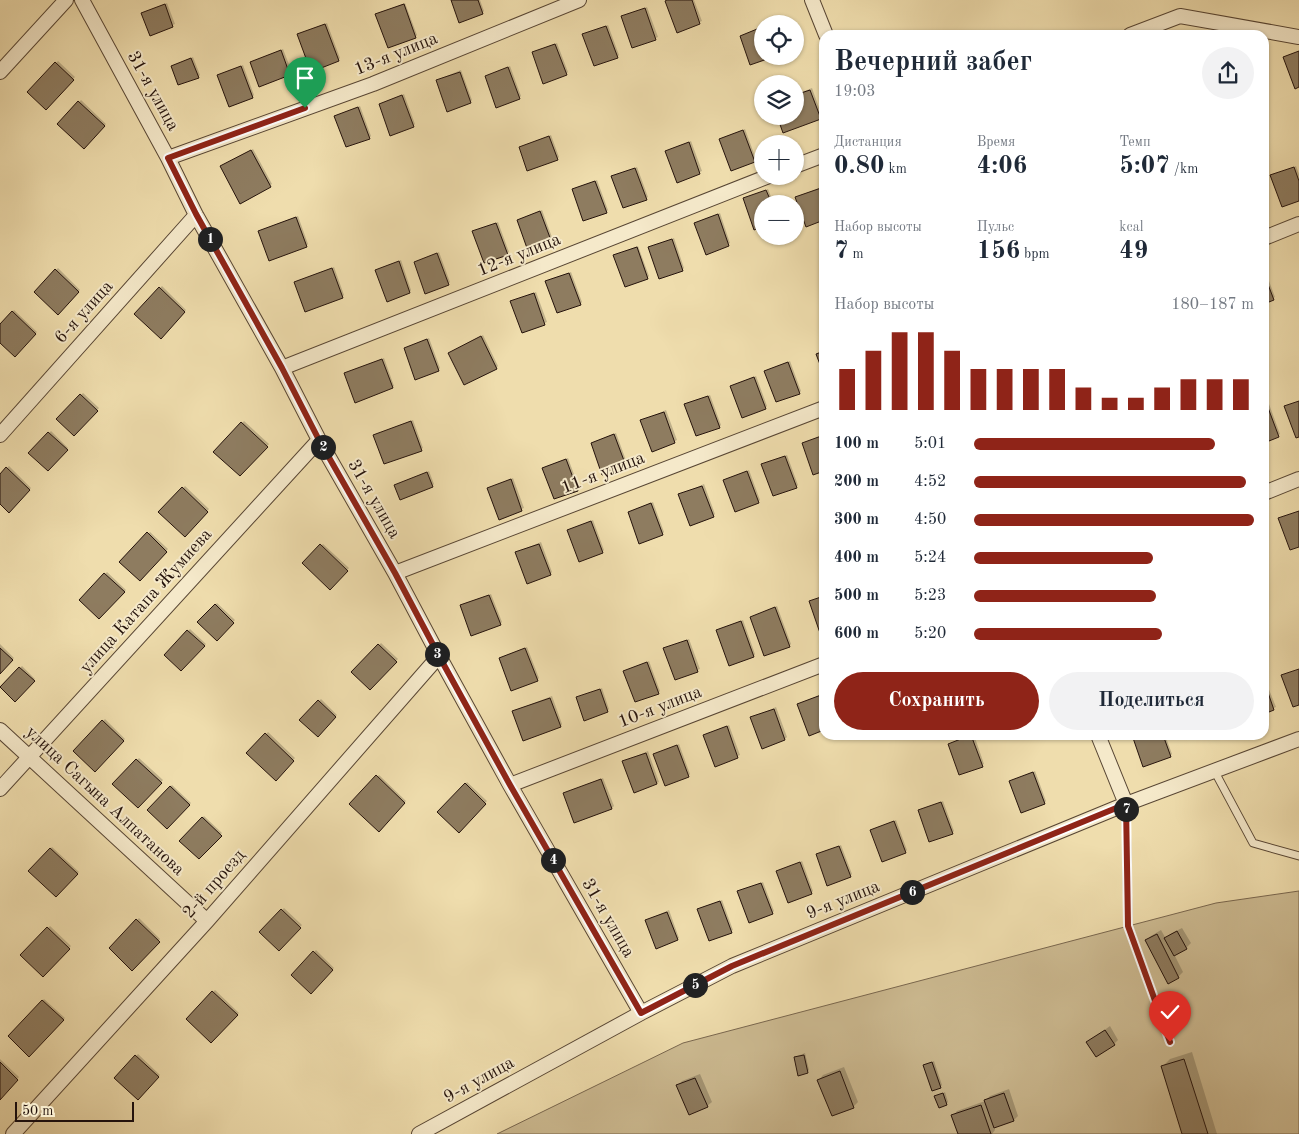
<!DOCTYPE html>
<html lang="ru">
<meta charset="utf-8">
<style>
:root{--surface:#fff;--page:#f2f2f3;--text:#1f2937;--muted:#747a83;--accent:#8f2418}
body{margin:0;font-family:"Old Standard TT",serif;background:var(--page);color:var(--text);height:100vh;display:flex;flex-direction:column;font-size:19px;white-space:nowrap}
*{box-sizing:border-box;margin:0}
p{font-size:16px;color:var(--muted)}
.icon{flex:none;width:28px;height:28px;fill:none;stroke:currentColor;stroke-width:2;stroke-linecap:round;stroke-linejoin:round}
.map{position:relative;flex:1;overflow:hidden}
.sheet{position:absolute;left:819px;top:30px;width:450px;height:710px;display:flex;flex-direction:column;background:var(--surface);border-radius:15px;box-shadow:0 1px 4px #0004}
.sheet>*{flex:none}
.tools{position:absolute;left:754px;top:15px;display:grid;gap:10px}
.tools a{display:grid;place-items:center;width:50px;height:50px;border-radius:50%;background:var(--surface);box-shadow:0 1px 4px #0004;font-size:25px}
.scale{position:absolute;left:15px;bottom:12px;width:119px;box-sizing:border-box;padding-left:5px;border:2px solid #25130c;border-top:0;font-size:14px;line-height:18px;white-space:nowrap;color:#25130c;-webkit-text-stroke:4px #f5e9ca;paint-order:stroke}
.pin{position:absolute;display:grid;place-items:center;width:42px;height:42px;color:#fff;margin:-51px -21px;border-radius:50% 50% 50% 0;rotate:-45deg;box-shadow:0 0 5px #0007}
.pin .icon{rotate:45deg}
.km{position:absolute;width:25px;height:25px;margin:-12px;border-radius:50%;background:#222;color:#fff;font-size:14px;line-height:25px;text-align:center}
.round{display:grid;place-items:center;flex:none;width:52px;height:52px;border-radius:26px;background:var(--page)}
.headline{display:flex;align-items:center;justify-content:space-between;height:85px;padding:0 15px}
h1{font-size:28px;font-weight:700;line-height:38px}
.stats{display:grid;grid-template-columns:repeat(3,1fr);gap:8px;height:85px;padding:5px 15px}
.stats div{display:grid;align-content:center}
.stats b{font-size:25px;font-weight:700}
.stats small{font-size:14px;font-weight:400}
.stats p{font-size:14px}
.chart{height:140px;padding:10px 15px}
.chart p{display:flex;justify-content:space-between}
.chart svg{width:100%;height:90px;margin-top:5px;stroke:var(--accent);stroke-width:6}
.action{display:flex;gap:10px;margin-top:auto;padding:10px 15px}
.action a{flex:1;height:58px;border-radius:30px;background:var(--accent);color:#fff;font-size:20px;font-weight:700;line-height:58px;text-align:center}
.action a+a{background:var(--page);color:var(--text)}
ul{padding:0 15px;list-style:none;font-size:16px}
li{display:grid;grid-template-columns:80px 60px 1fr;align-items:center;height:38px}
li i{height:12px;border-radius:6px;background:var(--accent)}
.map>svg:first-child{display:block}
.green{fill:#cdbb92;stroke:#79674f}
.shadow{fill:#0003}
.building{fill:#8e7c60;stroke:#25130c}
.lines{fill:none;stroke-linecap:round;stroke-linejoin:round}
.service-casing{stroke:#584634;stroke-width:9}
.minor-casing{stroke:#584634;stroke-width:16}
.service{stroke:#f5e9ca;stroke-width:7}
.minor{stroke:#f5e9ca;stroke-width:14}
.route-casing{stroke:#fff;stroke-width:10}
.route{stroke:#8f2418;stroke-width:6}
.labels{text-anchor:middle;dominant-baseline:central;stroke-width:4;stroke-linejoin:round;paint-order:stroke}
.street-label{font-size:18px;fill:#25130c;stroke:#f5e9ca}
</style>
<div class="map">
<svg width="1299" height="1134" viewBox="0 0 1299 1134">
<rect width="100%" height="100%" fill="#efddad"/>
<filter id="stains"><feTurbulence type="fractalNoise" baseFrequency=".004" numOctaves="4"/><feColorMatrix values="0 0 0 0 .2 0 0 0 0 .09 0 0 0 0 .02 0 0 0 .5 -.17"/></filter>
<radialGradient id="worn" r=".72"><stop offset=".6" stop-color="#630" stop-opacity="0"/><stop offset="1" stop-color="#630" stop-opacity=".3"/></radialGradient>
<path class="green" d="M1299,891v243h-802l186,-91 533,-140z"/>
<path class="shadow" d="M452,0h28l4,11 -2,2z
M668,0h26l8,21 -25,10z
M167,3l8,21 -25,10 -7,-21z
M405,3l12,32 -2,2 -36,-24z
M647,7l11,30 -25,10 -11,-30z
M779,21l1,3h-9z
M327,23l13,35 -2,2 -39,-26z
M608,25l11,30 -2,2 -31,-24z
M762,27v29l-11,8 -10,-28z
M557,43l11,29 -2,2 -33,-22z
M283,49l9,23 -2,2 -39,-12z
M193,57l7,18 -2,2 -26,-11z
M58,61l17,16 -29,31 -18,-16z
M243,65l11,30 -2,2 -33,-22z
M510,66l11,30 -2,2 -33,-22z
M461,70l11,30 -2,2 -33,-22z
M812,88l10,28 -2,2 -25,-2v-21z
M404,94l11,30 -2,2 -33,-22z
M81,100l25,24 -22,23 -25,-23z
M360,106l11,30 -2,2 -33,-22z
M745,129l11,30 -2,2 -33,-22z
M551,135l8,22 -2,2 -37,-12z
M691,141l11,30 -24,10 -11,-30z
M253,149l19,35 -31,18 -17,-37z
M1296,166l3,8v26l-27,-24z
M637,167l11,30 -2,1 -33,-21z
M597,180l11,30 -2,2 -33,-22z
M824,186v33l-28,-22z
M768,189l6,15h-12v22l-7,2 -11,-29z
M542,210l11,30 -24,10 -11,-30z
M720,213l10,30 -24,10 -11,-30z
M298,216l10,28 -2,2 -47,-15z
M498,222l11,30 -2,1 -33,-21z
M674,238l10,30 -2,2 -33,-22z
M638,246l11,30 -2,2 -33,-22z
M439,252l11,30 -2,2 -33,-22z
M401,260l10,30 -1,2 -34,-22z
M334,267l10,28 -2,2 -47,-15z
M58,268l22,22 -22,23 -23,-21z
M571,272l11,30 -2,2 -31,-24z
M1264,273h2l9,24 -11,6z
M162,286l24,24 -25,27 -25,-23z
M536,292l11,30 -25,10 -10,-30z
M14,310l23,22 -22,23 -15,-14v-15z
M483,335l15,31 -2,2 -46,-15z
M429,338l11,30 -2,2 -33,-22z
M384,358l10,28 -2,1 -46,-14z
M790,361l11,30 -2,2 -33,-22z
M756,376l11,30 -2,2 -33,-22z
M83,393l16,15 -25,26 -16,-15z
M710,395l11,30 -2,2 -31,-24z
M1269,404l11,30 -16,7v-35z
M666,410l11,30 -24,11 -11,-30z
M413,420l10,28 -2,1 -47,-14z
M244,421l25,23 -29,31 -25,-23z
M51,431l17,17 -20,22 -18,-17z
M616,433l11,30 -2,2 -33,-22z
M787,455l11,30 -2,2 -31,-24z
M568,458l11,30 -2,2 -34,-22z
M9,466l22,22 -22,23 -9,-8v-28z
M749,470l11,30 -2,2 -33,-22z
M429,471l5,13 -2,2 -37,-1z
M513,478l11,30 -25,10 -10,-30z
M704,484l11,30 -2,2 -33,-21z
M185,486l24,23 -24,26 -25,-23z
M653,502l11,30 -2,2 -33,-22z
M593,520l11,30 -2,2 -33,-22z
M150,532l18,17 -28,31 -19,-18z
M541,542l11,30 -2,2 -33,-22z
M323,544l26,24 -19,20 -26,-25z
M1264,544l3,9 -3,3z
M107,572l19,18 -27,27 -19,-17z
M491,594l11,28 -2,2 -37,-20z
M217,603l18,17 -18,19 -18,-17z
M777,606l14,38 -2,2 -38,-29z
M743,620l12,34 -1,2 -36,-26z
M190,629l16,15 -25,26 -15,-15z
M689,639l11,30 -25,9 -11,-29z
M381,643l17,16 -28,29 -17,-16z
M0,644l14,14 -14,15z
M527,647l12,31 -2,2 -37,-22z
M649,661l11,30 -2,2 -33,-22z
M22,666l13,13 -20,21 -13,-13z
M1264,677l12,30 -12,5z
M602,688l7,21 -2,2 -30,-13z
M823,694l1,2v33l-25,-25z
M552,696l10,28 -1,2 -45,-16z
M321,699l16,16 -19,20 -17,-15z
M776,707l11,30 -2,2 -33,-21z
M105,719l20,20 -30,31 -20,-19z
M729,725l11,30 -25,10 -11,-30z
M268,732l27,26 -19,21 -28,-26z
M971,735h3l10,29 -24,10 -11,-30z
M1133,735h32l7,19 -2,2z
M679,744l11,30 -2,2 -33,-22z
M648,751l11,31 -2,1 -34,-21z
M139,758l24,22 -25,27 -24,-23z
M1035,771l11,30 -2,2 -33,-21z
M379,775l27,26 -27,29 -28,-26z
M603,778l11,28 -2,2 -45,-16z
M467,782l20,19 -28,30 -20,-19z
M172,785l19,18 -24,24 -18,-17z
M943,801l11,30 -2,2 -33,-22z
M204,816l18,17 -23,25 -18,-17z
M896,820l11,30 -2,2 -33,-22z
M841,845l11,29 -2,2 -33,-21z
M52,847l27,25 -23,23 -26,-24z
M802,861l11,30 -2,2 -33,-22z
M763,882l11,29 -2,2 -33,-22z
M722,900l11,30 -24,10 -11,-30z
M284,908l18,17 -23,24 -18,-17z
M669,910l10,28 -2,1 -30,-19z
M139,918l21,21 -28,30 -21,-21z
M50,926l21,20 -28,30 -22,-21z
M1182,928l9,15 -5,5 -12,6 9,18 -5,5 -10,5 -21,-42 4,-4 10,-6 5,9 4,-5z
M316,950l18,18 -23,24 -18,-17z
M215,990l24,23 -28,28 -24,-22z
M44,999l21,19 -36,37 -20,-19z
M1110,1026l8,14 -4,4 -26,-2z
M1192,1052l25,82h-33l-21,-68 7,-7z
M805,1053l4,17 -2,2 -12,-15z
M138,1054l22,21 -22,23 -22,-20z
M0,1059l19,18 -19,21z
M934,1061l8,24 -2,2 -13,-23z
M844,1067l14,35 -5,5 -34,-27 4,-5z
M700,1074l12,28 -5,4 -29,-20 4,-5z
M1009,1089l9,27 -4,4 -20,7 1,3 -3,4h-33l-6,-18 4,-5 28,-10 5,-5z
M945,1092l3,10 -2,2 -10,-7z"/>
<path class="building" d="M451,0h27l5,14 -24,9z
M667,0h25l8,24 -23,9 -12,-32z
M165,4l8,23 -23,9 -9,-23z
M404,4l12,34 -28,10 -13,-34z
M645,8l11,32 -24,8 -11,-32z
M325,24l14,37 -28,11 -14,-38z
M606,26l12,32 -24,8 -12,-32z
M762,27v29h14l-26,9 -10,-29z
M555,44l12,31 -24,9 -11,-32z
M281,50l9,25 -31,12 -9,-25z
M1299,51v36l-4,2 -12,-32z
M191,58l8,20 -21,7 -7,-19z
M55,62l19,18 -28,30 -19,-18z
M241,66l12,32 -24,9 -12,-32z
M508,67l12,32 -24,9 -11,-32z
M460,72l11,31 -24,9 -11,-32z
M810,90l11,29 -38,14 -6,-17h18v-21z
M402,95l12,32 -24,9 -11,-32z
M78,101l27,25 -21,23 -27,-25z
M358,107l12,32 -24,8 -12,-31z
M743,130l12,32 -24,9 -12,-32z
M549,136l9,24 -31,11 -8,-24z
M689,142l11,32 -23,9 -12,-32z
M251,150l20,37 -31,17 -20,-38z
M1294,167l5,14v20l-17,6 -12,-32z
M635,168l12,32 -24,8 -12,-32z
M595,181l12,32 -24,8 -11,-32z
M824,187v33l-18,7 -11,-30z
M766,190l6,14h-10v23l-8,3 -11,-32z
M540,211l12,32 -24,8 -11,-31z
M718,214l11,32 -23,9 -12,-32z
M296,217l11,30 -38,14 -11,-30z
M496,223l12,32 -24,8 -12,-32z
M672,239l11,32 -24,8 -11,-32z
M637,247l11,32 -23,8 -12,-32z
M437,253l12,32 -24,9 -11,-32z
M399,261l11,32 -23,9 -12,-32z
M332,268l11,30 -38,14 -11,-30z
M55,269l24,23 -21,23 -24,-23z
M569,273l12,32 -24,8 -12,-32z
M1264,274l10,26 -10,4z
M159,287l26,25 -24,27 -27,-25z
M534,293l11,32 -23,8 -12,-32z
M12,311l24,23 -21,23 -15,-14v-19z
M481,336l16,33 -33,16 -16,-32z
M427,339l12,32 -24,9 -11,-32z
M824,351v24l-8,-21z
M382,359l11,29 -38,15 -11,-30z
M788,362l12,32 -24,8 -12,-31z
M754,377l12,32 -24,9 -12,-32z
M80,394l18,17 -24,25 -18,-17z
M708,396l12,32 -24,8 -12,-32z
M1299,401v36l-3,1 -12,-32z
M1267,405l12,32 -15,6v-36z
M664,412l11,31 -23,9 -12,-32z
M411,421l11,30 -38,13 -11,-29z
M241,422l27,25 -28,29 -27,-24z
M48,432l20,18 -20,21 -20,-18z
M614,434l12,32 -24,9 -11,-32z
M824,435v36l-11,4 -11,-32z
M785,456l12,32 -24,8 -12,-32z
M566,459l12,32 -24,8 -12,-31z
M6,467l24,23 -21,23 -9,-9v-30z
M747,471l12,32 -24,9 -12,-32z
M427,472l6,15 -33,13 -6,-15z
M511,479l11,32 -23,9 -12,-32z
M702,486l12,31 -24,9 -12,-32z
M182,487l26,25 -23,25 -27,-25z
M651,503l12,32 -24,9 -11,-32z
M1299,511v36l-9,3 -12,-32z
M591,521l12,32 -24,9 -12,-32z
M147,532l20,20 -27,29 -21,-19z
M320,544l28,27 -18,19 -28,-27z
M539,544l12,31 -24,9 -12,-32z
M104,573l21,19 -26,27 -20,-19z
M489,595l12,30 -30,11 -11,-31z
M824,596v39l-3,1 -12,-35z
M215,604l19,19 -17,18 -20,-19z
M775,607l15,40 -26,9 -14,-39z
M741,621l13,36 -25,9 -13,-36z
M187,630l18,16 -24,25 -17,-16z
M687,640l11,32 -23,8 -12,-32z
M378,644l19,18 -27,28 -19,-18z
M0,648l13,12 -13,14z
M525,648l13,33 -27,10 -12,-33z
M647,662l12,32 -24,8 -12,-31z
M19,667l16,14 -20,21 -15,-15z
M1299,669v36l-6,2 -12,-32z
M1264,681l10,29 -10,4z
M600,689l8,23 -24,9 -8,-24z
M821,695l3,7v28l-15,6 -12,-32z
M550,698l11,29 -38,14 -11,-30z
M318,700l18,17 -18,20 -19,-17z
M774,709l11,31 -23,9 -12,-32z
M102,720l22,21 -29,31 -22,-21z
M727,726l11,32 -23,9 -12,-32z
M265,733l29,28 -18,20 -30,-28z
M971,735l12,32 -24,8 -11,-31z
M1132,735h31l8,22 -28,10z
M677,745l12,32 -24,9 -12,-32z
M646,753l11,31 -23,9 -12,-32z
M136,759l26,24 -24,25 -26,-24z
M1033,772l12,32 -24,9 -12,-32z
M376,775l29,28 -26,29 -30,-28z
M601,779l11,30 -38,14 -11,-30z
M465,783l21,21 -27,29 -22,-21z
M170,786l20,19 -23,24 -20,-19z
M941,802l12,32 -24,8 -11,-32z
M202,817l20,19 -23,23 -20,-18z
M894,821l12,32 -24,9 -12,-32z
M839,846l12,31 -24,9 -11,-32z
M50,848l28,26 -22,23 -28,-26z
M800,862l12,32 -24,9 -12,-32z
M761,883l12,31 -24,9 -12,-32z
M720,901l12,32 -23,8 -12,-32z
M281,909l20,19 -22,23 -20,-19z
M667,912l11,28 -22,9 -11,-29z
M136,919l24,23 -28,29 -23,-23z
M47,927l23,22 -27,28 -23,-22z
M1177,931l10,18 -13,7 -10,-18z
M1157,934l22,44 -11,6 -23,-44z
M313,951l20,19 -22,24 -20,-19z
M212,991l26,24 -27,28 -25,-24z
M42,1000l22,20 -35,37 -21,-21z
M1105,1030l10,15 -19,12 -10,-15z
M135,1055l24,22 -21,23 -24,-22z
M804,1055l4,18 -10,3 -4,-19z
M1184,1059l24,75h-26l-21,-68z
M0,1062l18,18 -18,20z
M932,1062l9,26 -9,3 -9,-26z
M840,1071l14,37 -22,8 -15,-36z
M695,1078l13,29 -19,8 -13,-30z
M943,1093l4,12 -8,3 -5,-12z
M1004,1093l10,28 -20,7 -10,-28z
M981,1105l10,29h-33l-7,-19z"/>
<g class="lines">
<defs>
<path id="service" d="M1215,772l38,71 46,13
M1126,804l2,122 42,116"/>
<path id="minor" d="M82,0l86,158 28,57 86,153 37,72 76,133 44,83 71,129 131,228
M812,0l14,35
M1130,35l50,-19 119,21
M0,72l66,-72
M168,158l205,-74 206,-84
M795,166l29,-11
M1264,238l35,-14
M282,368l487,-192
M0,435l196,-220
M1264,493l35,-14
M395,573l429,-165
M0,730l207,191
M1098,735l28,69
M510,785l314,-121
M0,789l319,-349
M13,1134l194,-213 232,-265
M419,1134l222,-121 91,-47 394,-162 173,-65"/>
</defs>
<use href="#service" class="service-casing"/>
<use href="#minor" class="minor-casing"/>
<use href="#service" class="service"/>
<use href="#minor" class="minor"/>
</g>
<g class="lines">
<defs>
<path id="route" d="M305,108l-137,50 28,56 86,154 37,72 76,133 44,83 71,129 131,228 91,-47 394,-162 2,122 42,116"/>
</defs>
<use href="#route" class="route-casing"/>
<use href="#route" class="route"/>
</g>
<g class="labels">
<g class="street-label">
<text transform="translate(396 54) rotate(-22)">13-я улица</text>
<text transform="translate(153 91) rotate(61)">31-я улица</text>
<text transform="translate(519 255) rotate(-22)">12-я улица</text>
<text transform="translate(84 312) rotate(-48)">6-я улица</text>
<text transform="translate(603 473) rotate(-21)">11-я улица</text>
<text transform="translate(374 499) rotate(60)">31-я улица</text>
<text transform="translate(146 601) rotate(-48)">улица Катапа Жумиева</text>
<text transform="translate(660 707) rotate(-21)">10-я улица</text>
<text transform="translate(105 801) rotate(43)">улица Сагына Алпатанова</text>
<text transform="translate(214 884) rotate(-49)">2-й проезд</text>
<text transform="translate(843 900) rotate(-22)">9-я улица</text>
<text transform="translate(608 918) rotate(60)">31-я улица</text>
<text transform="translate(479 1080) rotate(-29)">9-я улица</text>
</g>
</g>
<rect width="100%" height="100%" filter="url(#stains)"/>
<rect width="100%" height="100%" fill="url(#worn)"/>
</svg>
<div class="tools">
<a><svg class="icon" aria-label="locate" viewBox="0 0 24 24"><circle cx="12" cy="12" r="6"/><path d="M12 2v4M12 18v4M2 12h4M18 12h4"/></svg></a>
<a><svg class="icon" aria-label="layers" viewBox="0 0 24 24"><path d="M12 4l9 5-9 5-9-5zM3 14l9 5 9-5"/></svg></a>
<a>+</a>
<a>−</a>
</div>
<div class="scale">50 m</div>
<div class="pin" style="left:305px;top:108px;background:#1e9e55"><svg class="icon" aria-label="arrive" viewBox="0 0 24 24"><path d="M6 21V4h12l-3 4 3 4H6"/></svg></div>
<div class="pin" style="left:1170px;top:1042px;background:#d93025"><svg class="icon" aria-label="check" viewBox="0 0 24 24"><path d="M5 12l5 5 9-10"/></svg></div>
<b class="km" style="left:210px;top:239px">1</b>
<b class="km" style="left:323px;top:447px">2</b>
<b class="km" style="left:437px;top:654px">3</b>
<b class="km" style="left:553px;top:860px">4</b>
<b class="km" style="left:695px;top:985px">5</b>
<b class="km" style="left:912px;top:892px">6</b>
<b class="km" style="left:1126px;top:809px">7</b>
<section class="sheet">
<div class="headline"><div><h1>Вечерний забег</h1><p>19:03</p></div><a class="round"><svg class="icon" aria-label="share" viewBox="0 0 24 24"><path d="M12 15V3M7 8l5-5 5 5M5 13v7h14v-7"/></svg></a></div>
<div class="stats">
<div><p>Дистанция</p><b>0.80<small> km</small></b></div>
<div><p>Время</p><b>4:06</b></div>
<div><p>Темп</p><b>5:07<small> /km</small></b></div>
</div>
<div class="stats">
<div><p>Набор высоты</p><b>7<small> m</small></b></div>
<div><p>Пульс</p><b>156<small> bpm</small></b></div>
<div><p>kcal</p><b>49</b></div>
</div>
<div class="chart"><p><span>Набор высоты</span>180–187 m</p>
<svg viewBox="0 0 160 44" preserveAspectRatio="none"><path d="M5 44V24M15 44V15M25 44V6M35 44V6M45 44V15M55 44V24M65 44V24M75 44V24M85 44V24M95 44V33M105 44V38M115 44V38M125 44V33M135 44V29M145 44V29M155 44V29"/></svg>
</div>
<ul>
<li><b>100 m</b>5:01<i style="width:86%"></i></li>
<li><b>200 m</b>4:52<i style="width:97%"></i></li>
<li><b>300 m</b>4:50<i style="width:100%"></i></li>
<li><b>400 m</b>5:24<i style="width:64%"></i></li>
<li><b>500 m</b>5:23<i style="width:65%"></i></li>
<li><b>600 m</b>5:20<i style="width:67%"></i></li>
</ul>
<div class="action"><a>Сохранить</a><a>Поделиться</a></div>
</section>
</div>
